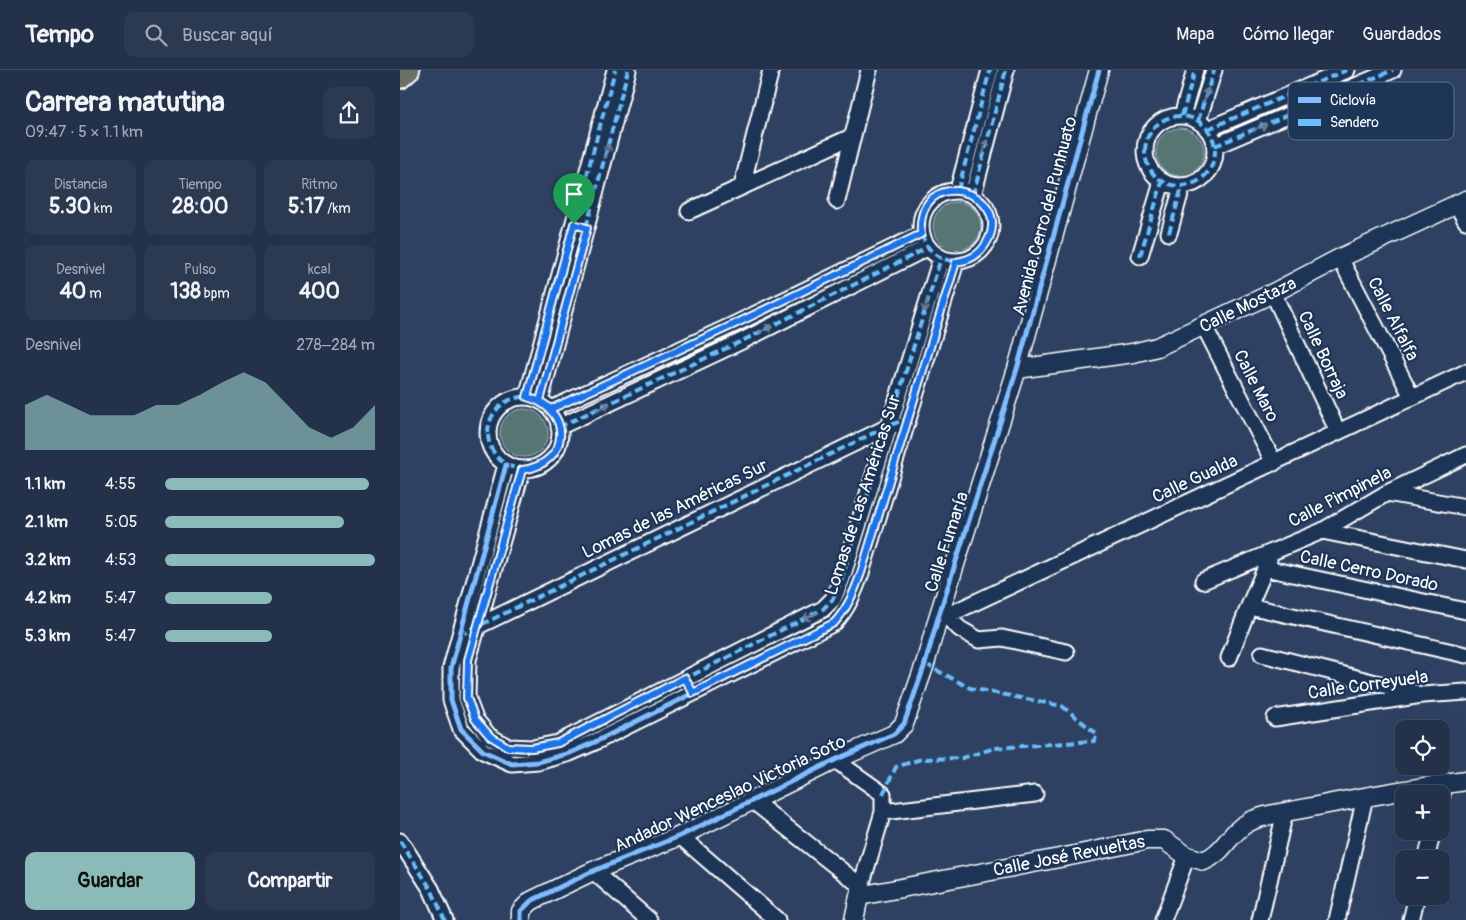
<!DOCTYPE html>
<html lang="es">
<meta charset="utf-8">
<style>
:root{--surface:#23314a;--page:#2b3951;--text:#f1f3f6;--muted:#a3a9b5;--line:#404c62;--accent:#8bbbb9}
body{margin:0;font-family:Pangolin,sans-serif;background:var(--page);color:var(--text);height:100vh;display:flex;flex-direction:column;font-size:19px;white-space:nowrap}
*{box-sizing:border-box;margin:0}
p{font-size:16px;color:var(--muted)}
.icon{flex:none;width:28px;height:28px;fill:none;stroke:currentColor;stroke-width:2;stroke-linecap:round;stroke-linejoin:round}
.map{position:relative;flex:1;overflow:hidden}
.drawer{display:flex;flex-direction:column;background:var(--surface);width:400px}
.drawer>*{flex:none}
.controls{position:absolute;left:995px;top:650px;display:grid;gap:10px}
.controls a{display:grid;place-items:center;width:55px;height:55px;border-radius:10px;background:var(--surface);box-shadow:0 5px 20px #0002,0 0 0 1px var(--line);font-size:25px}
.pin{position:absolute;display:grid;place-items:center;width:42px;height:42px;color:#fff;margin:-51px -21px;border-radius:50% 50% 50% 0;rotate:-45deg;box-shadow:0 0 5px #0007}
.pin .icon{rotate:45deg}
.round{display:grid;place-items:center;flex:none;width:52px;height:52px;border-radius:10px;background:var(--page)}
.summary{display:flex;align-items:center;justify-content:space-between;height:85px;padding:0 25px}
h1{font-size:28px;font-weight:700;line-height:38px}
.metrics{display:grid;grid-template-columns:repeat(3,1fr);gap:8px;height:85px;padding:5px 25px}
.metrics div{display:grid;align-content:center;border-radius:10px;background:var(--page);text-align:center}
.metrics b{font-size:21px;font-weight:700}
.metrics small{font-size:14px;font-weight:400}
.metrics p{font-size:14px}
.chart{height:140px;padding:10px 25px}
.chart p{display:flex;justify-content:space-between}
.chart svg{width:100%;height:90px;margin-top:5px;fill:var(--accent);opacity:.7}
.primary-button{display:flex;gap:10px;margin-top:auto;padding:10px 25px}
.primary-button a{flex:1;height:58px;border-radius:10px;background:var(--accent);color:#111;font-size:20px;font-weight:700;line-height:58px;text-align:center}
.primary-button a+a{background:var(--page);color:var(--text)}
ul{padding:0 25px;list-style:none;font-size:16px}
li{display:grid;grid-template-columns:80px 60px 1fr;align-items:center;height:38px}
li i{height:12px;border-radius:6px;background:var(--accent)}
header{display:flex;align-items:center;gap:30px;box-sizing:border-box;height:70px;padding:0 25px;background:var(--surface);border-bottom:1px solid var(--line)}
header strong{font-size:24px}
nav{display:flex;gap:28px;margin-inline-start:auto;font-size:18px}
.search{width:350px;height:45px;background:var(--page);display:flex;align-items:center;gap:12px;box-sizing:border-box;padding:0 18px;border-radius:10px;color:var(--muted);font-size:19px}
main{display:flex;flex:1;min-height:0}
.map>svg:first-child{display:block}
.green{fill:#567473;stroke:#aabab9}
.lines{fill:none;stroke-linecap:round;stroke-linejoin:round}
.minor-casing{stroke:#fff;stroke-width:19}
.tertiary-casing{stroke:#fff;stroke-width:21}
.primary-casing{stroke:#fff;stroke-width:26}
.minor{stroke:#1d3557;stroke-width:15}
.tertiary{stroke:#1d3557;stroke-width:18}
.primary{stroke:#6c7065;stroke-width:22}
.quiet{stroke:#69befc;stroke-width:4;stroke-dasharray:8 4;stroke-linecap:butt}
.cycleway-casing{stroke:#1d3557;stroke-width:8}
.cycleway{stroke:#80bcff;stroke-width:5}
.oneway{stroke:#6c7c92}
.route-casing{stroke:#fff;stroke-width:10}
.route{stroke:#1a73e8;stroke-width:6}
.labels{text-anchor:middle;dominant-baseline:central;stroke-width:4.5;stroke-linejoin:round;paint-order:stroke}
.street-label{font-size:18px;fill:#fff;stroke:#1d3557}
.key{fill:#1d3557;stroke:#617289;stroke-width:1}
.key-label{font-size:14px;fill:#fff}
</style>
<header>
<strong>Tempo</strong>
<div class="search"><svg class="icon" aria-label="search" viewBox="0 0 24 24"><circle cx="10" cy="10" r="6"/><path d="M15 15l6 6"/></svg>Buscar aquí</div>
<nav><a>Mapa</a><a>Cómo llegar</a><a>Guardados</a></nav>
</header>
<main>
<section class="drawer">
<div class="summary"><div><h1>Carrera matutina</h1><p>09:47 · 5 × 1.1 km</p></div><a class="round"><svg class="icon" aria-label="share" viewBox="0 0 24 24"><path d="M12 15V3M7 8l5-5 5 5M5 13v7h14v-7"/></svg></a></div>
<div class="metrics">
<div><p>Distancia</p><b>5.30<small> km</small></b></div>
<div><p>Tiempo</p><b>28:00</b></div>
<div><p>Ritmo</p><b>5:17<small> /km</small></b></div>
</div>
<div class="metrics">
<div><p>Desnivel</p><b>40<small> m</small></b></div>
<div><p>Pulso</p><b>138<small> bpm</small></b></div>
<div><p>kcal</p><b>400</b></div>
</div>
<div class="chart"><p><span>Desnivel</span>278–284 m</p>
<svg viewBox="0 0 160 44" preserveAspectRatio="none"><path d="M0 44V22L10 17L20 22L30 27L40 27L50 27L60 22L70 22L80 17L90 11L100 6L110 11L120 22L130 33L140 38L150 33L160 22V44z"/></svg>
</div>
<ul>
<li><b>1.1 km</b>4:55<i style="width:97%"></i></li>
<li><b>2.1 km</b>5:05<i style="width:85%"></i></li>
<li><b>3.2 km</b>4:53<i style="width:100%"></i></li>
<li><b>4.2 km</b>5:47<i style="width:51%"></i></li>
<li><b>5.3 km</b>5:47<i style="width:51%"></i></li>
</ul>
<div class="primary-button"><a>Guardar</a><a>Compartir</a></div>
</section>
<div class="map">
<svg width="1066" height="850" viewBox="0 0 1066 850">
<rect width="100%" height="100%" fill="#2f4163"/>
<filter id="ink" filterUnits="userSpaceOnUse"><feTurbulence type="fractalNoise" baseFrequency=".02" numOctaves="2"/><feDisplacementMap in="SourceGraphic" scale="10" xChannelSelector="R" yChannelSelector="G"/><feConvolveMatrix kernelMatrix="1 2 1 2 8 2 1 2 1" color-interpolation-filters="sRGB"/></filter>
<g filter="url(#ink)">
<path class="green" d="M756 82a24 24 0 1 1 48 0a24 24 0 1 1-48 0Z
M533 156a24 24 0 1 1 48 0a24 24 0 1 1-48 0Z
M100 363a24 24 0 1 1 48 0a24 24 0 1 1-48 0Z"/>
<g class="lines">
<defs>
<path id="minor" d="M745 81a35 35 0 1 1 70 0a35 35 0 1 1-70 0Z
M782,46l13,-46
M798,51l16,-51
M808,59l139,-59
M815,76l178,-76
M342,116l29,-116
M558,120l32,-120
M521 156a35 35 0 1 1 70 0a35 35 0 1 1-70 0Z
M573,125l33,-125
M437,131l32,-131
M1057,135l9,16
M289,141l162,-74
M769,163l13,-46
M740,186l22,-74
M940,188l72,139
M873,223l65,139
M804,256l70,137
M127,327l88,-327
M88 363a36 36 0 1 1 72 0a36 36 0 1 1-72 0Z
M140,331l88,-331
M151,339l184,-85 186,-90
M159,357l183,-86 185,-93
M106,395l-55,203v32l10,29 22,22 29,13 26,-2 32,-9 25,-11 239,-119c14,-15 20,-31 27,-50l95,-311
M122,400l-54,190 -1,38 8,21 14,17 19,11 25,1 25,-5 265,-134 10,-10 9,-21 99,-320
M987,423l79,14
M922,461l144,29
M865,498l201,43
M803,511l119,-50 65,-38 79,-38
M849,536l217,49
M546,546l14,13 19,11 23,-2 64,14
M538,548l8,-2 520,-244
M72,559l422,-205
M862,584l153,39
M829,588l20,-52 20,-46
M875,648l147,-23 44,-3
M435,690l48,34v18l-22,74 -2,10
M1041,728l4,-14
M353,731l108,85
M483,742l152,-18
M280,766l97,84
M0,771l31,48 14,31
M1026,789l7,-28
M193,801l56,49
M763,850l24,-64
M860,850l25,-108
M937,850l28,-123
M1011,850l6,-24"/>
<path id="tertiary" d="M617,299l116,-16 24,-6 116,-54 67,-35 126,-58
M121,850v-9l10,-10 62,-30 87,-35 155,-76 59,-26 10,-10 21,-60 13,-46 79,-249 82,-299
M454,850l5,-24 211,-40 77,-16h17l23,16 17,5c22,-10 24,-28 45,-39 15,-8 45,-11 63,-15 51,-10 102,-19 154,-26"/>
<path id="primary" d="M0,7l8,-7"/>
</defs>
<use href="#minor" class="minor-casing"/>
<use href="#tertiary" class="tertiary-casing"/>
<use href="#primary" class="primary-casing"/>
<use href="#minor" class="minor"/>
<use href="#tertiary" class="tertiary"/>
<use href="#primary" class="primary"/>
<path class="quiet" d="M745 81a35 35 0 1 1 70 0a35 35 0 1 1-70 0Z
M782,46l13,-46
M798,51l16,-51
M808,59l139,-59
M815,76l178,-76
M558,120l32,-120
M521 156a35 35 0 1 1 70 0a35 35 0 1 1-70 0Z
M573,125l33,-125
M769,163l13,-46
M740,186l22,-74
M127,327l88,-327
M88 363a36 36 0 1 1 72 0a36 36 0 1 1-72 0Z
M140,331l88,-331
M151,339l184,-85 186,-90
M159,357l183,-86 185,-93
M122,400l-54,190 -1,38 8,21 14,17 19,11 25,1 25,-5 265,-134 10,-10 9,-21 99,-320
M60,565l428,-209 19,-7
M483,724l13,-27 25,-8 41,-1 33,-10 99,-7 3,-7 -35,-28 -92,-18 -45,-24
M0,771l31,48 14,31"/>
<defs>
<path id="cycleway" d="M106,395l-55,203v32l10,29 22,22 29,13 26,-2 32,-9 25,-11 239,-119c14,-15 20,-31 27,-50l95,-311
M121,850v-9l10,-10 62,-30 87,-35 155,-76 59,-26 10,-10 21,-60 13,-46 79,-249 82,-299"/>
</defs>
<use href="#cycleway" class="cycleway-casing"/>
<use href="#cycleway" class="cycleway"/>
</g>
<defs><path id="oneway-shaft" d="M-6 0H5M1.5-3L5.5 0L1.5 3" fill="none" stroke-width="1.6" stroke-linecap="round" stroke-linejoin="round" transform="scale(1.25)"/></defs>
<g class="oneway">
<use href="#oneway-shaft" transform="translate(806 25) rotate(-73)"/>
<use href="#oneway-shaft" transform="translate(860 57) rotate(-23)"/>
<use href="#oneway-shaft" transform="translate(585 77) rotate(-75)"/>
<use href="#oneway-shaft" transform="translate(207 81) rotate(-75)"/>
<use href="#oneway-shaft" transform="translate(526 235) rotate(107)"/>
<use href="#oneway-shaft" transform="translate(366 259) rotate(-27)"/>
<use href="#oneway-shaft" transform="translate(203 337) rotate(-25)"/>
<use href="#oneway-shaft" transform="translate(410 546) rotate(153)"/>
</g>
</g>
<g class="lines" filter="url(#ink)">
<defs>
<path id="route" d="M174,154l-47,173c47,13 43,67 -5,73l-54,190 -1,38 8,21 15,17 18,11 24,1 26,-5 127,-65 8,15 141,-70c14,-15 20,-31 27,-50l95,-311c14,-2 24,-7 31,-20 28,-51 -71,-80 -66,-8l-186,90 -184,85 -11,-8 47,-173 -13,-4"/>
</defs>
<use href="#route" class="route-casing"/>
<use href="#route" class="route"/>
</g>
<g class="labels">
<g class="street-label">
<text transform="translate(645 146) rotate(-75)">Avenida Cerro del Punhuato</text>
<text transform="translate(848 235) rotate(-26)">Calle Mostaza</text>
<text transform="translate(993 249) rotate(63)">Calle Alfalfa</text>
<text transform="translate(923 285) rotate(65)">Calle Borraja</text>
<text transform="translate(856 316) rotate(63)">Calle Maro</text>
<text transform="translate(795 409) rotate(-25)">Calle Gualda</text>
<text transform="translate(463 425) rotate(-72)">Lomas de Las Américas Sur</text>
<text transform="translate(940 427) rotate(-27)">Calle Pimpinela</text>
<text transform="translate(275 439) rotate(-26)">Lomas de las Américas Sur</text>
<text transform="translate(547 472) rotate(-72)">Calle Fumaría</text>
<text transform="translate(969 501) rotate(12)">Calle Cerro Dorado</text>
<text transform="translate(968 615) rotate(-8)">Calle Correyuela</text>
<text transform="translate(330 724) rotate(-25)">Andador Wenceslao Victoria Soto</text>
<text transform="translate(669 786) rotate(-11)">Calle José Revueltas</text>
</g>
</g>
<rect x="888" y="12" width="166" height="58" rx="8" class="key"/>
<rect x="898" y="27" width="23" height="6" fill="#80bcff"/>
<rect x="898" y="49" width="23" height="7" fill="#69befc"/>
<g class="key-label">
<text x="930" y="35">Ciclovía</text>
<text x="930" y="57">Sendero</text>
</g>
</svg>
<div class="controls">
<a><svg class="icon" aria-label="locate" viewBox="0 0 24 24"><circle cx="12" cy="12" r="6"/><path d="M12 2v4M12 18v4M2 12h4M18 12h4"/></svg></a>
<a>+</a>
<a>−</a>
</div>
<div class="pin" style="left:174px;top:154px;background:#1e9e55"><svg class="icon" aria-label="arrive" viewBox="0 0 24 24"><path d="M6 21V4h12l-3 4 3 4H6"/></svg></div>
</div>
</main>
